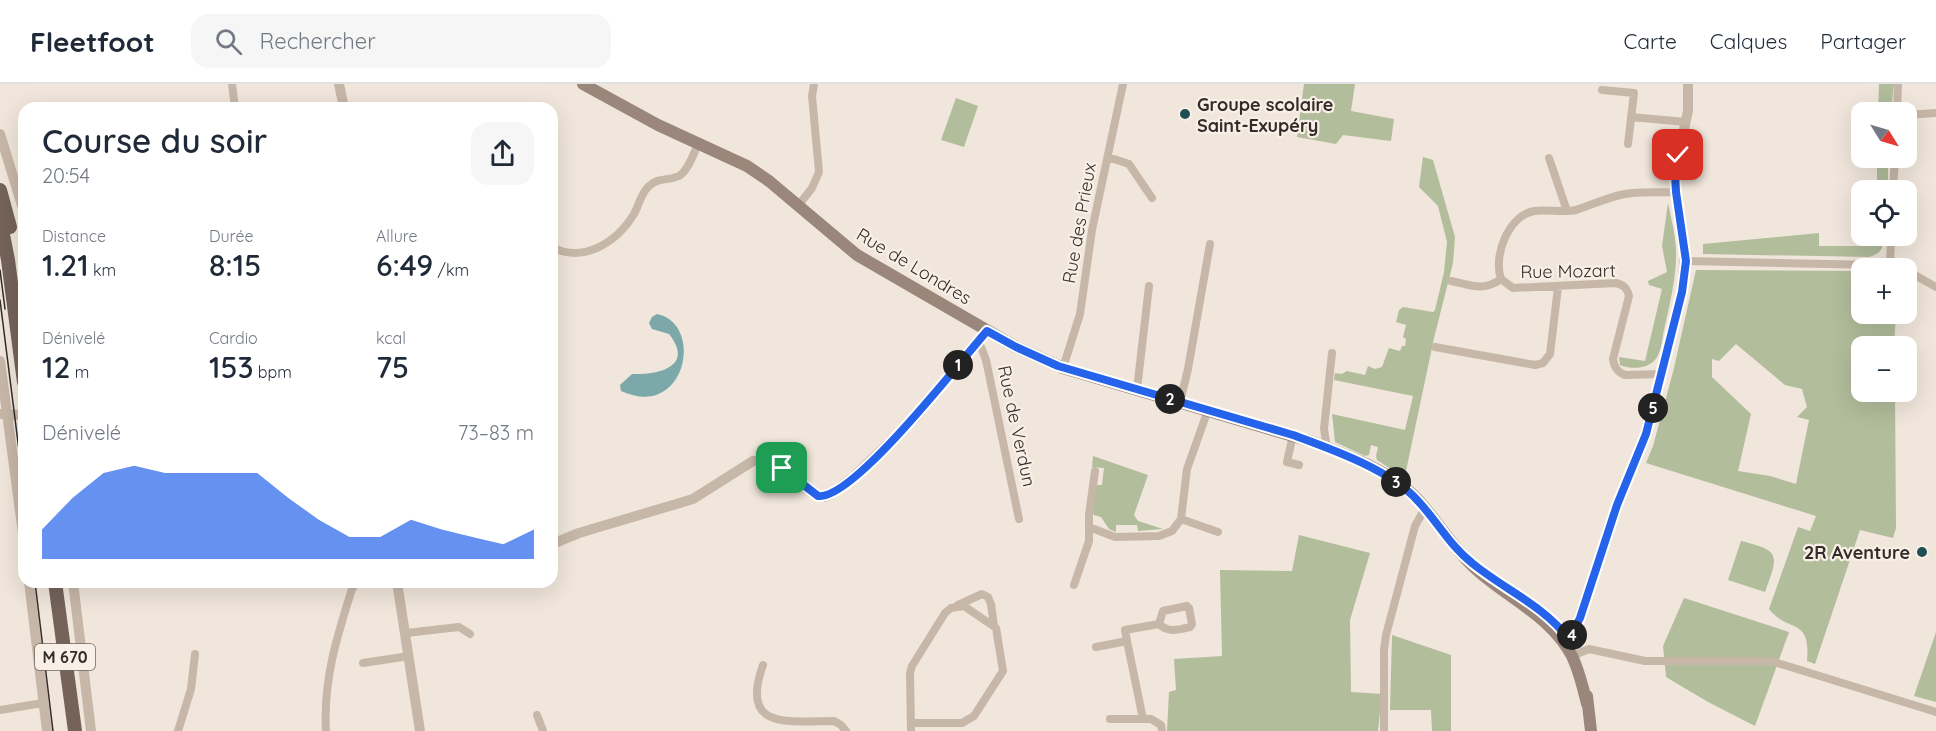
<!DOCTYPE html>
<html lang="fr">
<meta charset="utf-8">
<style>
:root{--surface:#fff;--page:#f6f6f7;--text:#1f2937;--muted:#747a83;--line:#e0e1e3;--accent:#2563eb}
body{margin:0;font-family:Quicksand,sans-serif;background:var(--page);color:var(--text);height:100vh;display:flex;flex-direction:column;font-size:22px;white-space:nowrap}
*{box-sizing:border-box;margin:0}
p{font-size:20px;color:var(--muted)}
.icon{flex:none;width:33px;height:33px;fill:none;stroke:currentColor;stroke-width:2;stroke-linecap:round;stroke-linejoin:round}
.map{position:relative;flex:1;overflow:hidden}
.side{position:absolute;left:18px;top:18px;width:540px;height:486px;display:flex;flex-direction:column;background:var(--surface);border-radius:18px;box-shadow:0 6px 24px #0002}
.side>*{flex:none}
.needle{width:39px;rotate:127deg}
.controls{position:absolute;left:1851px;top:18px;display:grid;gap:12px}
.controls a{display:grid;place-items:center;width:66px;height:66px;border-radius:12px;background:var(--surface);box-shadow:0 6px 24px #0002;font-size:30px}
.pin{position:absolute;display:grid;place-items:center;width:51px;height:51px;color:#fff;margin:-26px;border-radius:12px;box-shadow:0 3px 9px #0006}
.km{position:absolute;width:30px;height:30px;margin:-15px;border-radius:50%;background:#222;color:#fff;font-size:16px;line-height:30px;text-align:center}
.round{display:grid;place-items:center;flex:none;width:63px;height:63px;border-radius:18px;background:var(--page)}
.summary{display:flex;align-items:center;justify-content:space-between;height:102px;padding:0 24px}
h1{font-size:33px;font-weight:600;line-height:45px}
.figures{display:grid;grid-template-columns:repeat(3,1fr);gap:9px;height:102px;padding:6px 24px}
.figures div{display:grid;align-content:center}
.figures b{font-size:30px;font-weight:600}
.figures small{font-size:16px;font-weight:400}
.figures p{font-size:16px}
.chart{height:168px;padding:12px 24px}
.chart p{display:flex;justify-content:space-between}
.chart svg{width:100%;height:108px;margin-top:6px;fill:var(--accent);opacity:.7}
header{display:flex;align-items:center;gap:36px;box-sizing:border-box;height:84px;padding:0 30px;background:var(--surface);border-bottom:2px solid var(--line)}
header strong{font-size:28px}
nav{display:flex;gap:33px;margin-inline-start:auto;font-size:21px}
.search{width:420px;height:54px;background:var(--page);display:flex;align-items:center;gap:15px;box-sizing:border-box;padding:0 21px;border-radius:18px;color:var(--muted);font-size:22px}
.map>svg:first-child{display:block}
.green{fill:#b2bd9c;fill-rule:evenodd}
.water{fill:#7da8aa}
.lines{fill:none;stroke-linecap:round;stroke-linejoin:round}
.minor{stroke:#c7b7a8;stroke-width:8}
.tertiary{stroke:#c7b7a8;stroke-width:10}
.secondary{stroke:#9a867a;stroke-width:12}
.primary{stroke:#75635a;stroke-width:14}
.tram{stroke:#342c28;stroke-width:1.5}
.route-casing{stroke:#fff;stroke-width:12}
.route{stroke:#2563eb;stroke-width:8}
.poi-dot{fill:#214e52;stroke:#f8f0e7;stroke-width:2}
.labels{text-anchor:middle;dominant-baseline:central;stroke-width:4.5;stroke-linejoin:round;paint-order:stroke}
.shield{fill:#f8f0e7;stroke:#6f6761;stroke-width:1.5}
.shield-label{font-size:16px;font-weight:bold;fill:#342c28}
.poi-label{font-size:18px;font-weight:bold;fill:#342c28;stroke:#f8f0e7;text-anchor:start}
.street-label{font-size:18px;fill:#342c28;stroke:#f8f0e7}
</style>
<header>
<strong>Fleetfoot</strong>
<div class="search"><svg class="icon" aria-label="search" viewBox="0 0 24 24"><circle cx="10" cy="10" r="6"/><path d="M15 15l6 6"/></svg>Rechercher</div>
<nav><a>Carte</a><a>Calques</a><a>Partager</a></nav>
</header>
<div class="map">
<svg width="1936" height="647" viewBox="0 0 1936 647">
<rect width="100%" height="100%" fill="#f0e6db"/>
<path class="green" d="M1304,0h51l-4,27 43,8 -3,22 -48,-6 -7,9 -39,-7z
M1879,0h15l-3,28h-13z
M956,14l22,8 -14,41 -23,-7z
M1423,73l10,3 22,77 -2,26 -19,75 -28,133 -3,6 -26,-17 -1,-4 2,-9 -7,-2 -2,10 -4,1 -30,-14 -3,-28 73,16 8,-34 -79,-16 1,-7 7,1 5,-3 18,4 3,-9 7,3 7,-2 7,-19 11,3 2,-5h3l1,-7 -3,-2 3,-12 -10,-3 3,-12 4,-3 30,5 2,-2 9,-38 3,-30 -9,-36 -19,-19z
M1877,74h11v32h-11z
M1668,119c3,15 7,30 8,45 1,28 -6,55 -12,82 -2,8 -2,19 -7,27 -7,12 -25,13 -37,8l-1,-8 26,4 17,-72 -13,-4 -1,-4 19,-9 -5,-26z
M1819,149v13h56l1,-10h8c-1,13 -2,17 -15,21l-166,-3v-10z
M1696,186l165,1 1,43h34l-2,32h-32v46h33l1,136 -3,10 -33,-8 -45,134 -8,-3c4,-45 -18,-27 -38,-52l29,-82 12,4 6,-15 -170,-53 7,-17 20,-74zM1736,260l49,41 17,4 5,18 -10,10 12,3 -13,64 -26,-8 -32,-5 13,-57 -39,-37v-18l7,2z
M1093,372l55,19 -14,40 4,6 25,8 -25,2 -1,-6h-21v7l-7,-3 -8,-12 -7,-2 -2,-4 4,-26h6l2,-17 -12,-1z
M1299,451l71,18 -20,67 1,72 31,2 -4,37h-211l2,-39 7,-2 -2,-31 48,-3 -2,-86 72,1z
M1741,457c41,10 37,14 24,51l-37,-12z
M1684,514l105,34 -34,94 -47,-24 -42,-25 -3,-31z
M1936,548v70l-22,-6z
M1392,551l59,20v76h-19l-1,-21h-41z"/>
<path class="water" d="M657,230c48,10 29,107 -36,77l-1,-6 12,-11c26,1 63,-7 37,-40l-17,-5 -3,-6 3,-6z"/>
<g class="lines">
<path class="minor" d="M232,0l3,24
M1602,6l32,3 -6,51
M1897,28l1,-28
M1906,31l30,-2
M1631,33l55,5
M1108,73l21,7 23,34
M1549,74l18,53
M1893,106l2,-32
M798,122l14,-18 7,-16 -7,-76 2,-12
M552,163c31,17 65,-5 82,-33 5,-9 7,-21 15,-28 9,-9 20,-5 30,-10 9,-5 15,-23 19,-32
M1686,177l192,4 25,3
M1890,182l1,-30
M1906,186l30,17
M1451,197c20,4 32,11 50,-2
M976,259l5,4 5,13 33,159
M1435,263l100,18 8,-2 7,-9 8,-67
M1063,284l17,-54 12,-84 31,-146
M1662,290l-37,1c-8,-3 -11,-8 -12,-16l16,-63c-2,-8 -5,-11 -13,-13l-103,5 -12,-9c-8,-23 7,-63 33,-68 14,-2 28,2 42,-1 16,-5 32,-13 49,-16 16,-3 34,-1 51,-2
M1137,305l12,-103
M1180,318l8,-33 22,-125
M1293,351l-6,27 12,3
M1327,364l-3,-19 8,-76
M1181,435l6,-50 21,-59
M1089,443l26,10 44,-1 13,-5 9,-12 37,13
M1074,501l15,-44v-26l6,-44
M958,521l24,-11 6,3 3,7 3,22
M406,549l53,-6 11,7
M1127,557l-2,-11 34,-6c9,9 19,6 31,3l2,-3 -3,-16 -2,-2 -24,5 -4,13
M1096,563l31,-6 16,78
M1572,572l17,-7 56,12h126l165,51
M363,579l46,-7
M763,581c-24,66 26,56 71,56l7,4 5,6
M0,626l43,-7
M537,631l6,16
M1110,635h41l10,6 1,6
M911,639h51l12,-7 29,-45 -7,-43 -32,-22 -13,2 -6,5 -33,53 -2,7 1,58
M178,647l13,-42 4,-35
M326,647c-3,-50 11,-95 26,-142l5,-7
M1384,647v-81l2,-15 29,-109 10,-18"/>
<path class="tertiary" d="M339,0l5,24
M0,50l24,78
M0,277l24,180
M0,330l24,1
M552,460l27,-11 114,-34 60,-38 13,-1 10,3 37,30 11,4 6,-2 22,-17 63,-60 72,-87
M29,498l18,149
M73,498l18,149
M397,498l23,149
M1564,560l7,-7 4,-7 42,-125 29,-71 36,-142 3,-38 -10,-73 1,-15 12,-55v-27"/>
<path class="secondary" d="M583,0l75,41 89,41 22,15 88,74 159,92 47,21 247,73c35,13 83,31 108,59 21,23 36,50 59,70 32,29 74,46 95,86 7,15 11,31 15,48
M1587,612l4,35"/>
<path class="primary" d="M0,106l10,37
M0,135l8,41 16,122
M55,498l20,149"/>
<path class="tram" d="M0,186l5,39
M0,216l24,190
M35,498l18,149"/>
</g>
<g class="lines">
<defs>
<path id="route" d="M782,384l36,28c35,5 144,-137 169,-165l29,16 42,19 235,69c38,14 98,35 125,66 19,20 32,45 54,62 33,27 71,42 97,76l11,-21 37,-113 29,-71 36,-142 4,-31 -10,-69 -1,-18 3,-19"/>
</defs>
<use href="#route" class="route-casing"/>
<use href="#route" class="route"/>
</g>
<g class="poi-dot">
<circle cx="1185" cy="30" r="6"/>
<circle cx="1922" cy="468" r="6"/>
</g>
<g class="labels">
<rect class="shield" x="35" y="560" width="60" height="26" rx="4.5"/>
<g class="shield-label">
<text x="65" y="573">M 670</text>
</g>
<g class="poi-label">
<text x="1197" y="20">Groupe scolaire<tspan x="1197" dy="21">Saint-Exupéry</tspan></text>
<text x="1910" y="468" text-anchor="end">2R Aventure</text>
</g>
<g class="street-label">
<text transform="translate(1079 139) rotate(-80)">Rue des Prieux</text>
<text transform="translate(914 182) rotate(31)">Rue de Londres</text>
<text transform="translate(1568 187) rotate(-1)">Rue Mozart</text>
<text transform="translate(1017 342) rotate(78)">Rue de Verdun</text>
</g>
</g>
</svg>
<div class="controls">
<a><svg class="needle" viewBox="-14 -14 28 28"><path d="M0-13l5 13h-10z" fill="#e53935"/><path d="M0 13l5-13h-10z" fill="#747a83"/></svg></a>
<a><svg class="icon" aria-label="locate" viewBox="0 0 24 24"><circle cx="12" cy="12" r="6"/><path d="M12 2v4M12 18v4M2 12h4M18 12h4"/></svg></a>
<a>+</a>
<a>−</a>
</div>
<div class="pin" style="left:782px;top:384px;background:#1e9e55"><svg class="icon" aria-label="arrive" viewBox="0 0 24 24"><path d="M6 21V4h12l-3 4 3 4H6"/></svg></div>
<div class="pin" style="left:1678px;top:71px;background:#d93025"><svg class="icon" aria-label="check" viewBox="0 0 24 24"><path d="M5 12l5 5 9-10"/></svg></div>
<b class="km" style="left:958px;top:281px">1</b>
<b class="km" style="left:1170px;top:315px">2</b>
<b class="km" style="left:1396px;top:398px">3</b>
<b class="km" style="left:1572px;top:551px">4</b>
<b class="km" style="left:1653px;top:324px">5</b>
<section class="side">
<div class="summary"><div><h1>Course du soir</h1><p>20:54</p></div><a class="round"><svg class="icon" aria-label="share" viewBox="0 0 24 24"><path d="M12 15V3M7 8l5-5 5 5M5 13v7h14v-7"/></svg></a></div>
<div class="figures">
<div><p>Distance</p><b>1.21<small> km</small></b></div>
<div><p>Durée</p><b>8:15</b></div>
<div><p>Allure</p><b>6:49<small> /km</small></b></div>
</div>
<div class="figures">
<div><p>Dénivelé</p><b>12<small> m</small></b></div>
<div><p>Cardio</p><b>153<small> bpm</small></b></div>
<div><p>kcal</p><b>75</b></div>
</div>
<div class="chart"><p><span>Dénivelé</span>73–83 m</p>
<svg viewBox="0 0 160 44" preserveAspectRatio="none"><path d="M0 44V32L10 19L20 9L30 6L40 9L50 9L60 9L70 9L80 19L90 28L100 35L110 35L120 28L130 32L140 35L150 38L160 32V44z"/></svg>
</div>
</section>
</div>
